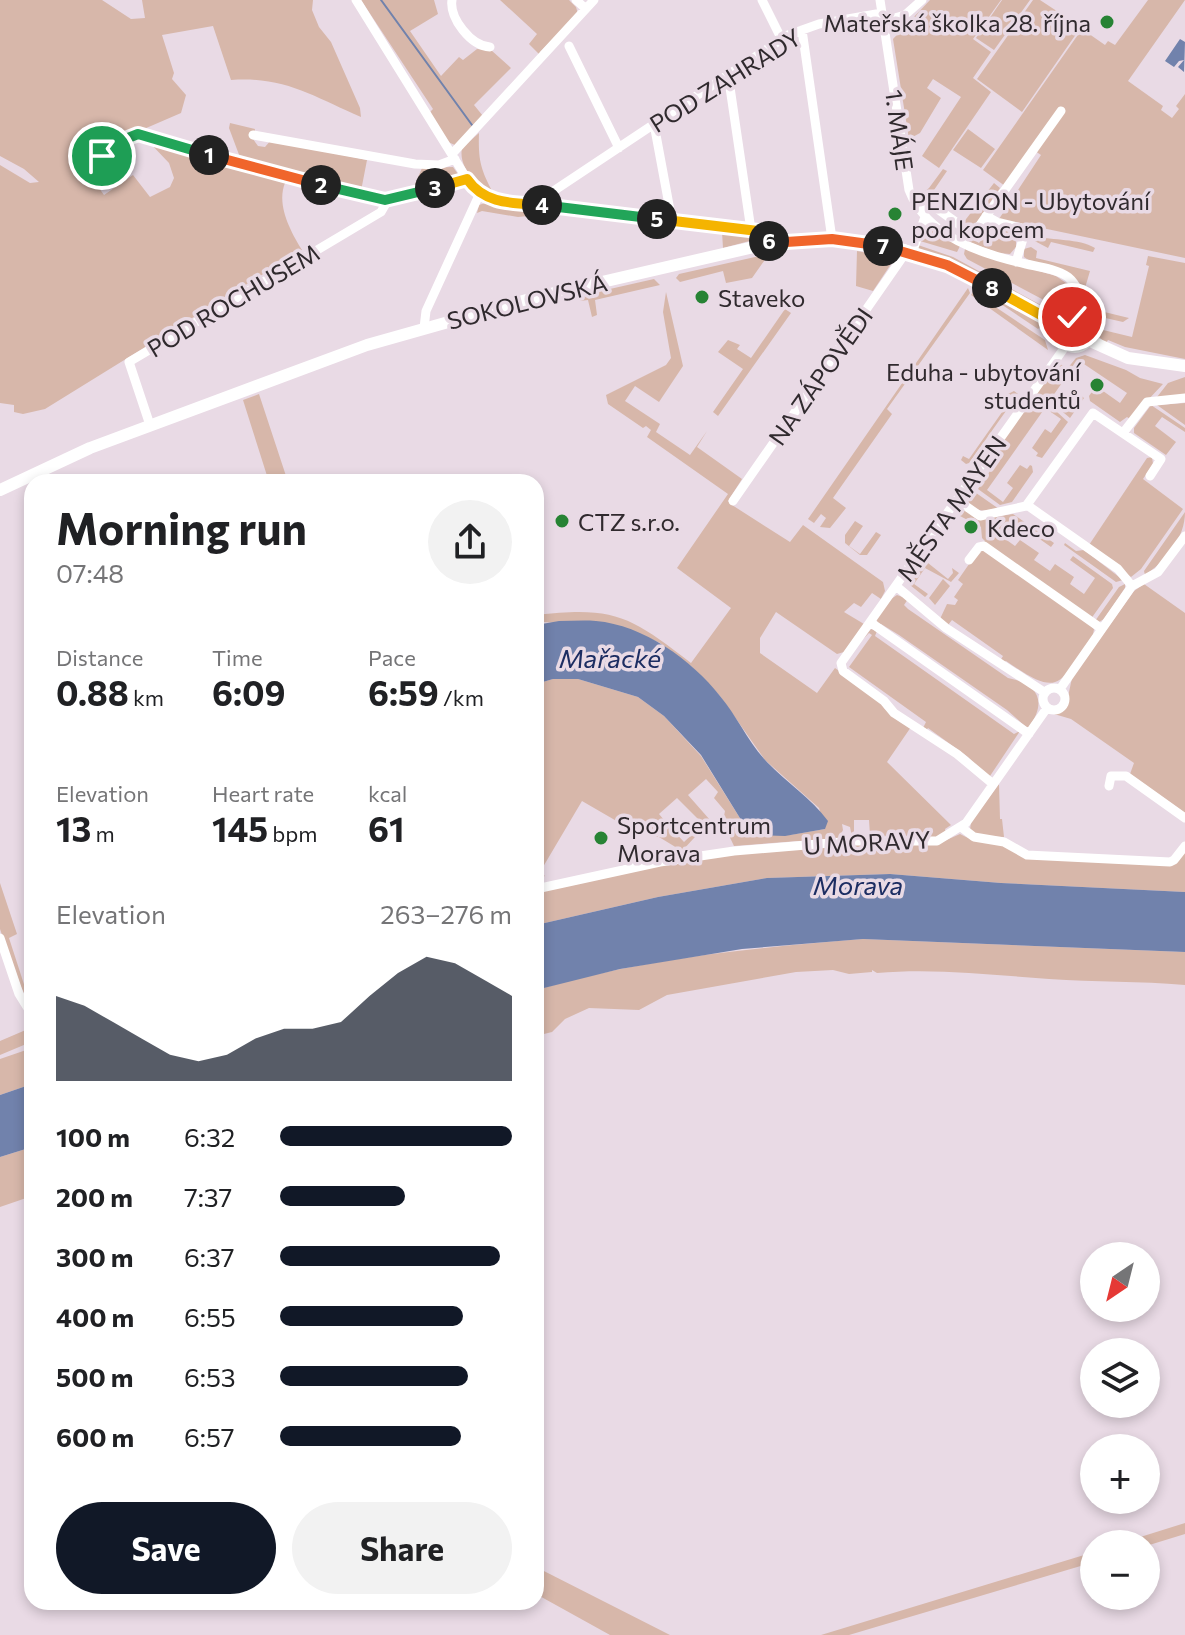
<!DOCTYPE html>
<meta charset="utf-8">
<style>
:root{--surface:#fff;--page:#f2f2f2;--text:#202124;--muted:#757577;--accent:#111827}
body{margin:0;font-family:Commissioner,sans-serif;background:var(--page);color:var(--text);height:100vh;display:flex;flex-direction:column;font-size:30px;white-space:nowrap}
*{box-sizing:border-box;margin:0}
p{font-size:26px;color:var(--muted)}
.icon{flex:none;width:44px;height:44px;fill:none;stroke:currentColor;stroke-width:2;stroke-linecap:round;stroke-linejoin:round}
.map{position:relative;flex:1;overflow:hidden}
.panel{position:absolute;left:24px;top:474px;width:520px;height:1136px;display:flex;flex-direction:column;background:var(--surface);border-radius:24px;box-shadow:0 4px 12px #0003}
.panel>*{flex:none}
.needle{width:52px;rotate:215deg}
.buttons{position:absolute;left:1080px;top:1242px;display:grid;gap:16px}
.buttons a{display:grid;place-items:center;width:80px;height:80px;border-radius:50%;background:var(--surface);box-shadow:0 4px 12px #0003;font-size:40px}
.pin{position:absolute;display:grid;place-items:center;width:68px;height:68px;color:#fff;margin:-34px;border:4px solid #fff;border-radius:50%;box-shadow:0 2px 8px #0007}
.km{position:absolute;width:40px;height:40px;margin:-20px;border-radius:50%;background:#222;color:#fff;font-size:22px;line-height:40px;text-align:center}
.round{display:grid;place-items:center;flex:none;width:84px;height:84px;border-radius:42px;background:var(--page)}
.summary{display:flex;align-items:center;justify-content:space-between;height:136px;padding:0 32px}
h1{font-size:44px;font-weight:700;line-height:60px}
.figures{display:grid;grid-template-columns:repeat(3,1fr);gap:12px;height:136px;padding:8px 32px}
.figures div{display:grid;align-content:center}
.figures b{font-size:34px;font-weight:700}
.figures small{font-size:22px;font-weight:400}
.figures p{font-size:22px}
.chart{height:224px;padding:16px 32px}
.chart p{display:flex;justify-content:space-between}
.chart svg{width:100%;height:144px;margin-top:8px;fill:var(--accent);opacity:.7}
.button{display:flex;gap:16px;margin-top:auto;padding:16px 32px}
.button a{flex:1;height:92px;border-radius:48px;background:var(--accent);color:#fff;font-size:32px;font-weight:700;line-height:92px;text-align:center}
.button a+a{background:var(--page);color:var(--text)}
ul{padding:0 32px;list-style:none;font-size:26px}
li{display:grid;grid-template-columns:128px 96px 1fr;align-items:center;height:60px}
li i{height:20px;border-radius:10px;background:var(--accent)}
.map>svg:first-child{display:block}
.green{fill:#d7b7aa;fill-rule:evenodd}
.water{fill:#7182ac}
.lines{fill:none;stroke-linecap:round;stroke-linejoin:round}
.stream{stroke:#7182ac;stroke-width:2}
.street{stroke:#fff;stroke-width:9}
.secondary{stroke:#fff;stroke-width:12}
.split-1-casing{stroke:#fff;stroke-width:16}
.split-2-casing{stroke:#fff;stroke-width:16}
.split-3-casing{stroke:#fff;stroke-width:16}
.split-4-casing{stroke:#fff;stroke-width:16}
.split-5-casing{stroke:#fff;stroke-width:16}
.split-6-casing{stroke:#fff;stroke-width:16}
.split-7-casing{stroke:#fff;stroke-width:16}
.split-8-casing{stroke:#fff;stroke-width:16}
.split-9-casing{stroke:#fff;stroke-width:16}
.split-1{stroke:#22a559;stroke-width:10}
.split-2{stroke:#f0652b;stroke-width:10}
.split-3{stroke:#22a559;stroke-width:10}
.split-4{stroke:#f5b400;stroke-width:10}
.split-5{stroke:#22a559;stroke-width:10}
.split-6{stroke:#f5b400;stroke-width:10}
.split-7{stroke:#f0652b;stroke-width:10}
.split-8{stroke:#f0652b;stroke-width:10}
.split-9{stroke:#f5b400;stroke-width:10}
.poi-dot{fill:#278334;stroke:#e9dae5;stroke-width:3}
.labels{text-anchor:middle;dominant-baseline:central;stroke-width:7;stroke-linejoin:round;paint-order:stroke}
.poi-label{font-size:24px;fill:#302a2e;stroke:#e9dae5;text-anchor:start}
.street-label{font-size:24px;fill:#302a2e;stroke:#e9dae5}
.water-label{font-size:26px;font-style:italic;fill:#1c2d62;stroke:#e9dae5}
</style>
<div class="map">
<svg width="1185" height="1635" viewBox="0 0 1185 1635">
<rect width="100%" height="100%" fill="#e9dae5"/>
<path class="green" d="M0,0h102l29,19 14,-1 -3,-18h171l-1,10 7,17 12,15 29,66 1,9c-47,-20 -76,-41 -130,-37l-18,-54 -51,9 12,38 -2,6 14,16 -5,18 -37,16 4,12 137,42c-9,22 6,49 17,67l-257,159 -22,5 -9,-2v-7l-14,-2v-238l30,18 9,-1 -15,-13 -24,-13zM133,141h15l21,22 5,15 -4,9 -20,10 -17,-22 -29,20 -15,-21 29,-25z
M361,0h73l4,14 -28,17 31,45 18,-19 4,3 14,-11 14,1 20,18 -37,37 9,11 -28,29 -7,-3 -18,-30 3,-3z
M500,0h69l7,7 2,7 -38,38v3l-11,-11 8,-10z
M930,0h71l-28,39 18,13 -18,26 18,14 -52,76 -17,-12 39,-59 -28,-18 -6,9 14,10 -21,35 -11,6 -16,-100z
M1002,0h28l-36,50 -18,-12z
M1033,0h7l41,27 -59,85 -45,-33z
M1148,0h37l-57,81 35,25 -2,4 11,8 7,-9 -3,-3 9,-12v164l-186,-39 42,-64 -6,-4 -30,35 -22,-16 99,-141 23,16 3,-4 7,4z
M230,123l25,6 -2,10 5,7 7,1 6,-7 96,20 -6,31 -120,-31 -12,-32z
M968,129l27,20 -14,19 -28,-18z
M479,133c-1,28 2,38 16,63 -17,-8 -37,-28 -33,-48z
M453,167l7,10 -48,14 10,-23z
M943,169l4,2 -13,19 3,3 -4,6h-14l-1,-2 11,-9z
M994,183l6,5 -26,38h-8l-3,-3z
M485,203l73,8 1,2 -41,4 -36,-6 -5,2 2,-8z
M927,224l33,22 -3,6 -37,-11z
M996,226l15,3 5,5v13l-6,7 -12,-1 -29,-11 2,-4 8,5 9,-13z
M722,232l34,3 1,4 -34,9z
M1034,236c20,5 44,2 61,12l-2,4 -42,-10 -3,6 -19,-10z
M918,245l35,12 97,53 1,2 -89,-45 -45,-18z
M1031,247l6,4 -1,7 54,13 -5,17 2,11c-16,-40 -35,-22 -63,-42v-8z
M965,249l91,27 13,9 6,16 -20,5 -88,-47 -3,-5z
M857,251l38,7 -22,33 -17,-5z
M769,254l-17,24 -26,5 -3,-12 -43,11 -4,-4 3,-4z
M1148,256l37,7v96l-60,-12 -17,-7 -2,3c-11,-7 -19,-26 -19,-39l6,-1 -1,6 37,9 -6,4 -22,-5 -2,12 33,8 17,-71 -3,-1z
M654,279l6,6 -65,15 2,15 -5,2 -4,-17 -8,1 -1,-5z
M971,284l74,39 -7,6z
M968,288l2,5 -83,116 5,5 -59,84 13,10 -16,20 -10,-1 6,-9 -5,-4 -7,9 -6,-4z
M666,292l17,74 -24,36 -24,-16 -10,15 35,23 -4,8 34,23 17,-24 -10,16 45,32 -14,22 4,4 58,37 13,-17 80,57 2,9 -4,8 -9,-6 -11,14 -7,-4 -10,9 20,12 -20,28 -7,2 -61,-42 -16,26v15l57,40 18,-25 47,34 2,6 27,19 -24,35 64,63 -6,4 1,4 -17,7 -56,-2 -3,-3 -1,-15h-15v14h11l-3,3h-10l-2,-10 -8,-3 1,6 -4,8 -105,8 -9,-19 5,-4 -6,-7 1,-5 -11,-13 4,-6 -12,-13 -18,16 22,25 -6,3 2,2 -24,26 -23,-14 11,-10 14,15 19,-18 -26,-26 -18,16 10,12 -12,11 -21,-12 -4,5 -50,-29 -42,71 5,4 -5,2 3,7 -7,-2v-199l17,-5h25l60,18 26,19 37,40 42,67 13,12h34l35,-6 -6,-21 -54,-48 -45,-64 -28,-29 -32,-24 -31,-14 -85,-7 -8,3v-10c79,-9 94,1 155,48l40,-55 -54,-40 51,-74 -81,-57 4,-7 -5,-4 -3,2 -35,-24 -2,-9 60,-30 5,-7 -8,-46z
M973,292l72,48 3,10 -77,-55z
M785,309l6,4 -73,103 -5,-4 30,-43 -25,-17 10,-12 12,5 -3,4 14,9z
M1066 332a9 9 0 1 1 18 0a9 9 0 1 1-18 0Z
M1085,355l41,15 14,8 23,6 -33,35 -3,-2 -7,5 -30,-21 -1,-5 7,-10 24,17 7,-10 -49,-33 -28,40 7,6v6l11,10 -26,36 -6,-2 2,-3 -6,-5 13,-19 6,4 10,-14 -16,-11 -58,82 16,12 10,-14 -6,-5 13,-18 7,4 3,-4 2,1 1,6 -21,30 -12,3 -22,-16 20,-30 3,-16 58,-80 8,6 9,-11z
M1185,377v18l-28,2 11,-14z
M1073,389l11,9 -14,20 -12,-10 8,3 9,-12 -6,-5z
M1014,391l4,3 -49,69 -3,1 -5,-4 2,-4 6,3 43,-61 -4,-4z
M259,394l29,88h-19l-26,-82z
M1185,403v22l-28,-20z
M1151,405l34,23v4l-23,-15 -7,9 21,16 -10,13 -32,-22v-5z
M1152,457l1,7 -10,15 40,30 -42,60 -10,8 -42,-32 58,-87z
M969,488l30,21c-13,3 -29,3 -36,-11z
M965,510l16,9 32,-5 41,29 -3,4 -38,-27 -12,16 14,10 5,-6 19,13 -5,7 16,11 5,-7 19,13 -4,7 14,10 11,-16 -25,-18 3,-4 39,28 1,4 -25,35 6,6 -1,6c-34,49 -31,65 -87,26l-3,2 -3,-2 3,-5 -51,-36 -4,5 -8,-6 7,-15 8,1 3,-5 -4,-3 9,-13 -5,-4 27,-39 -3,-3 -1,-11 -21,-11z
M1185,512c0,26 -19,49 -40,63l-1,-4z
M855,521l8,5 -14,20 11,8 16,-22 5,3 -14,20h-7l-15,-12v-8z
M1065,543l11,8 8,-1 39,30 -7,2 -52,-37z
M919,559h4l25,20 5,-6 -1,-5 7,5 -8,9 -26,-14 -11,16 14,10 -3,3 -15,-12 5,-10 -5,-4z
M943,579l7,7 -15,19 -6,-7z
M1125,584v4l-21,31 -5,3 -4,-1 24,-34z
M1144,584l41,29v200l-55,-39 4,-11 -63,-44 -17,-5 12,-8 6,-28 62,-87z
M897,595l11,4 -4,6 4,4 100,69c27,5 41,21 21,49h-3l-19,-17 -108,-75 -18,-11 -2,1 -3,-6 15,-20z
M871,629l6,2 -2,5 139,98 6,-3 -32,48 -20,-22 -40,-29 -3,4 -3,-2 4,-8 -77,-55 23,-32 -3,-2 -6,6z
M999,784l1,35h2l2,18 -26,-1 -8,-6 1,-8z
M960,834l12,6 31,5 18,10 154,9 10,-12v40l-184,-9 -111,-9 -123,4 -109,19 -122,28v-35l84,-18 156,-24 166,-6z
M0,883l17,51 -8,4 23,71 -15,-30 -17,-50z
M863,939l322,13v33c-45,-4 -90,-3 -136,-6 -57,-4 -114,-11 -172,-6l-5,-3v2l-23,2 -16,-4 -37,2 -129,23 -28,15 -50,-2 -24,11 -13,13 -16,4v-46c106,-32 217,-42 327,-51z
M28,1029l3,13 -31,13v-14z
M32,1048v36l-32,11v-36z
M32,1147v49l-32,11v-50z
M1185,1523v11l-39,12 -28,-2z
M1094,1552v10l-245,73h-28z
M536,1567l134,68h-60l-74,-41z"/>
<path class="water" d="M1180,39l5,3 -1,30 -6,-5 6,-7 -5,1 -5,6 -9,-6z
M559,621c12,0 25,-1 37,0 47,4 96,39 124,75 17,20 28,46 46,65 20,21 45,37 62,60l-3,8 -40,7 -29,-1 -13,-12 -42,-68 -37,-39 -26,-19 -60,-18h-25l-17,5v-59z
M890,874l111,9 184,9v60l-322,-13 -121,10 -122,20 -84,21v-65l122,-28 109,-19z
M32,1084v63l-32,10v-62z"/>
<g class="lines">
<path class="stream" d="M381,0l91,125"/>
<path class="street" d="M356,0l111,179 16,16 19,7 256,29 13,12
M452,0c-3,18 19,46 38,47
M576,0l10,9
M762,0l19,38
M880,0l29,190c18,47 73,64 117,74 14,3 30,5 42,13 13,11 14,25 11,40
M884,21l21,-6 17,-15
M802,30l30,209
M569,46l50,102
M728,74l23,156
M654,124l18,97
M253,135l162,29 24,1 16,-6
M452,154l142,-154
M102,156l28,-19 13,-3 137,41 105,25 13,-2 69,-19
M544,205l8,-13 236,-157 31,-11 63,-11
M916,206l16,-1 39,28 4,-1 86,-121
M986,216l11,6 29,7 -10,33
M912,253l13,-36
M424,328l2,-17 54,-118
M150,425l-21,-63 252,-150 7,-12
M1123,433l24,-31 38,-4
M957,500l23,16 46,-10 67,-93 68,46 -11,17
M733,501l169,-243 2,-8
M1027,505l91,64 14,17
M969,560l10,-13 5,-1 118,83
M896,586l50,42 98,64
M870,622l159,112
M1043 699a11 11 0 1 1 22 0a11 11 0 1 1-22 0Z
M1060,689l72,-103 26,-14 27,-36
M993,784l-36,-30 -63,-41 -10,-12 -41,-30 -2,-8 226,-319
M1109,786l2,-10h15l59,42
M961,827l13,10 30,5 23,13 143,7 4,-2 11,-14
M536,889l124,-27 74,-11 120,-10h83l29,-18 81,-115
M0,938l19,56 13,21"/>
<path class="secondary" d="M1060 332a15 15 0 1 1 30 0a15 15 0 1 1-30 0Z
M1088,340l40,18 57,8
M0,490l90,-42 277,-103 170,-48 234,-54 61,-4 72,11 54,21 103,55"/>
</g>
<g class="lines">
<defs>
<path id="split-1" d="M102,156l21,-16 15,-6 71,21"/>
<path id="split-2" d="M209,155l112,30"/>
<path id="split-3" d="M321,185l64,15 50,-12"/>
<path id="split-4" d="M435,188l32,-9c18,26 47,24 75,26"/>
<path id="split-5" d="M542,205l115,14"/>
<path id="split-6" d="M657,219l101,12 11,10"/>
<path id="split-7" d="M769,241l2,2 61,-4 51,7"/>
<path id="split-8" d="M883,246l64,19 45,23"/>
<path id="split-9" d="M992,288l69,38 11,-9"/>
</defs>
<use href="#split-1" class="split-1-casing"/>
<use href="#split-2" class="split-2-casing"/>
<use href="#split-3" class="split-3-casing"/>
<use href="#split-4" class="split-4-casing"/>
<use href="#split-5" class="split-5-casing"/>
<use href="#split-6" class="split-6-casing"/>
<use href="#split-7" class="split-7-casing"/>
<use href="#split-8" class="split-8-casing"/>
<use href="#split-9" class="split-9-casing"/>
<use href="#split-1" class="split-1"/>
<use href="#split-2" class="split-2"/>
<use href="#split-3" class="split-3"/>
<use href="#split-4" class="split-4"/>
<use href="#split-5" class="split-5"/>
<use href="#split-6" class="split-6"/>
<use href="#split-7" class="split-7"/>
<use href="#split-8" class="split-8"/>
<use href="#split-9" class="split-9"/>
</g>
<g class="poi-dot">
<circle cx="1107" cy="22" r="8"/>
<circle cx="895" cy="214" r="8"/>
<circle cx="702" cy="297" r="8"/>
<circle cx="1097" cy="385" r="8"/>
<circle cx="562" cy="521" r="8"/>
<circle cx="971" cy="527" r="8"/>
<circle cx="601" cy="838" r="8"/>
</g>
<g class="labels">
<g class="poi-label">
<text x="1091" y="22" text-anchor="end">Mateřská školka 28. října</text>
<text x="911" y="200">PENZION - Ubytování<tspan x="911" dy="28">pod kopcem</tspan></text>
<text x="718" y="297">Staveko</text>
<text x="1081" y="371" text-anchor="end">Eduha - ubytování<tspan x="1081" dy="28">studentů</tspan></text>
<text x="578" y="521">CTZ s.r.o.</text>
<text x="987" y="527">Kdeco</text>
<text x="617" y="824">Sportcentrum<tspan x="617" dy="28">Morava</tspan></text>
</g>
<g class="street-label">
<text transform="translate(725 80) rotate(-32)">POD ZAHRADY</text>
<text transform="translate(900 130) rotate(82)">1. MÁJE</text>
<text transform="translate(233 300) rotate(-31)">POD ROCHUSEM</text>
<text transform="translate(527 301) rotate(-14)">SOKOLOVSKÁ</text>
<text transform="translate(820 376) rotate(-55)">NA ZÁPOVĚDI</text>
<text transform="translate(951 508) rotate(-55)">MĚSTA MAYEN</text>
<text transform="translate(867 842) rotate(-3)">U MORAVY</text>
</g>
<g class="water-label">
<text x="610" y="657">Mařacké</text>
<text x="858" y="884">Morava</text>
</g>
</g>
</svg>
<div class="buttons">
<a><svg class="needle" viewBox="-14 -14 28 28"><path d="M0-13l5 13h-10z" fill="#e53935"/><path d="M0 13l5-13h-10z" fill="#757577"/></svg></a>
<a><svg class="icon" aria-label="layers" viewBox="0 0 24 24"><path d="M12 4l9 5-9 5-9-5zM3 14l9 5 9-5"/></svg></a>
<a>+</a>
<a>−</a>
</div>
<div class="pin" style="left:102px;top:156px;background:#1e9e55"><svg class="icon" aria-label="arrive" viewBox="0 0 24 24"><path d="M6 21V4h12l-3 4 3 4H6"/></svg></div>
<div class="pin" style="left:1072px;top:317px;background:#d93025"><svg class="icon" aria-label="check" viewBox="0 0 24 24"><path d="M5 12l5 5 9-10"/></svg></div>
<b class="km" style="left:209px;top:155px">1</b>
<b class="km" style="left:321px;top:185px">2</b>
<b class="km" style="left:435px;top:188px">3</b>
<b class="km" style="left:542px;top:205px">4</b>
<b class="km" style="left:657px;top:219px">5</b>
<b class="km" style="left:769px;top:241px">6</b>
<b class="km" style="left:883px;top:246px">7</b>
<b class="km" style="left:992px;top:288px">8</b>
<section class="panel">
<div class="summary"><div><h1>Morning run</h1><p>07:48</p></div><a class="round"><svg class="icon" aria-label="share" viewBox="0 0 24 24"><path d="M12 15V3M7 8l5-5 5 5M5 13v7h14v-7"/></svg></a></div>
<div class="figures">
<div><p>Distance</p><b>0.88<small> km</small></b></div>
<div><p>Time</p><b>6:09</b></div>
<div><p>Pace</p><b>6:59<small> /km</small></b></div>
</div>
<div class="figures">
<div><p>Elevation</p><b>13<small> m</small></b></div>
<div><p>Heart rate</p><b>145<small> bpm</small></b></div>
<div><p>kcal</p><b>61</b></div>
</div>
<div class="chart"><p><span>Elevation</span>263–276 m</p>
<svg viewBox="0 0 160 44" preserveAspectRatio="none"><path d="M0 44V18L10 21L20 26L30 31L40 36L50 38L60 36L70 31L80 28L90 28L100 26L110 18L120 11L130 6L140 8L150 13L160 18V44z"/></svg>
</div>
<ul>
<li><b>100 m</b>6:32<i style="width:100%"></i></li>
<li><b>200 m</b>7:37<i style="width:54%"></i></li>
<li><b>300 m</b>6:37<i style="width:95%"></i></li>
<li><b>400 m</b>6:55<i style="width:79%"></i></li>
<li><b>500 m</b>6:53<i style="width:81%"></i></li>
<li><b>600 m</b>6:57<i style="width:78%"></i></li>
</ul>
<div class="button"><a>Save</a><a>Share</a></div>
</section>
</div>
